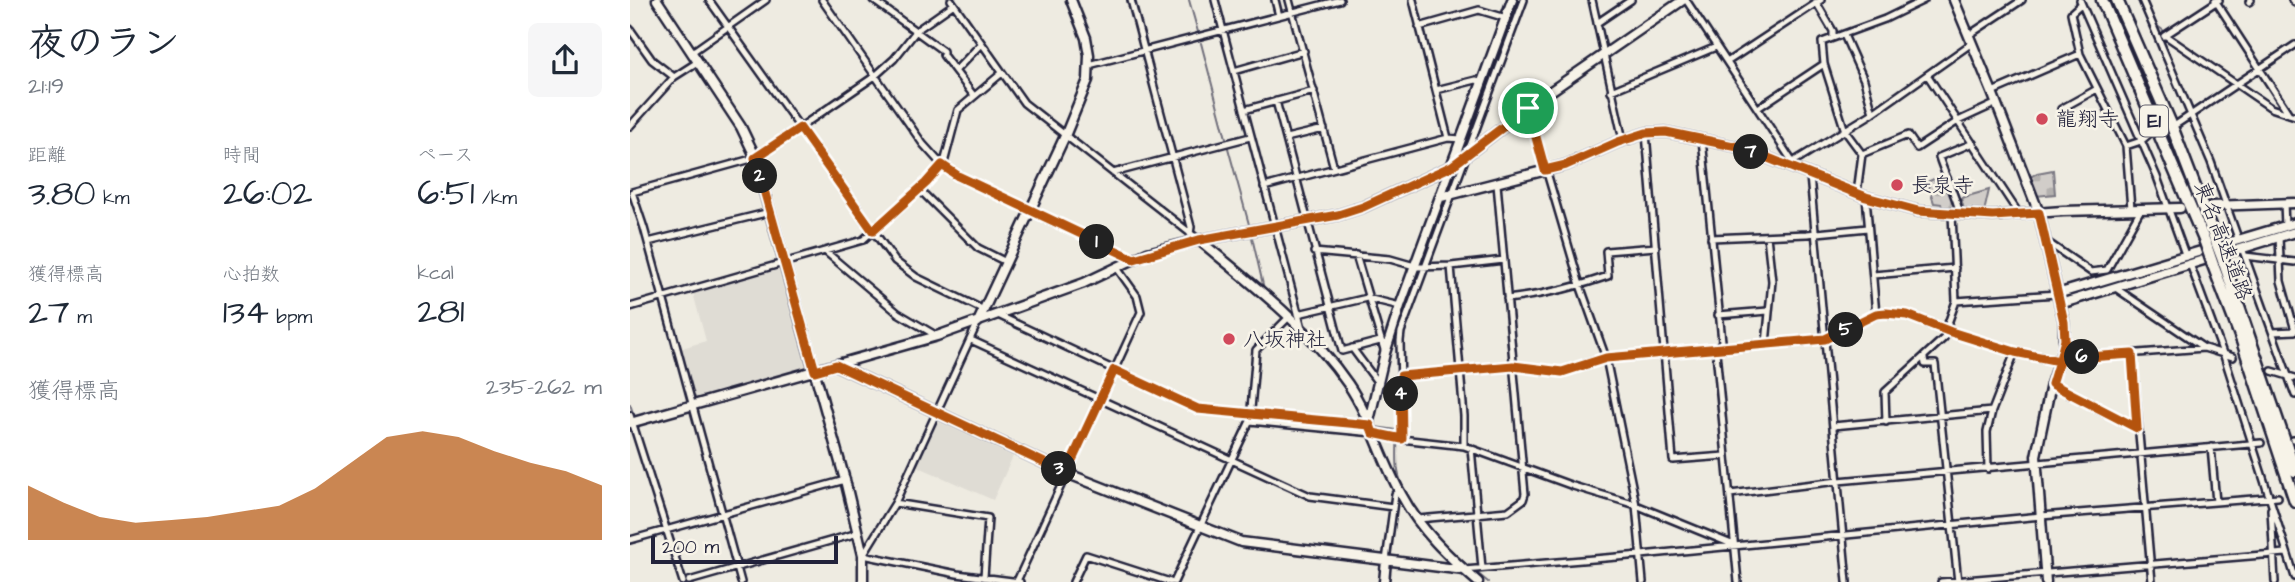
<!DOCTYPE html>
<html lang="ja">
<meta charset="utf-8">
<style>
:root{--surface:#fff;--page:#f6f6f7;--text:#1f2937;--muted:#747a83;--accent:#b45309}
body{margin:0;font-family:"Architects Daughter","Klee One",sans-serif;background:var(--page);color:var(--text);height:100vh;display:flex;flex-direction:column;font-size:26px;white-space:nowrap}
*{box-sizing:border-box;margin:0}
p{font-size:23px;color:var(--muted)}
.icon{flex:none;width:38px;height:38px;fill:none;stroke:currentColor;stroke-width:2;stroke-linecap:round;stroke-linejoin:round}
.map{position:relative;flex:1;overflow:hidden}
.panel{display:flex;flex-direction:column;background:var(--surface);width:630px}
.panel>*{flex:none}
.scale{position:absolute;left:21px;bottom:18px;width:187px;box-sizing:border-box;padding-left:7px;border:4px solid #22223b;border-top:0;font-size:19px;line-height:24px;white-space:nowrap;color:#22223b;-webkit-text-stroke:5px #f7f3e8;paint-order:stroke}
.pin{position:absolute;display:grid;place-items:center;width:60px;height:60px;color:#fff;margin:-30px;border:4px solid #fff;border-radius:50%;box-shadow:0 2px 7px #0007}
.km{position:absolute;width:35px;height:35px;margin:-18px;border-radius:50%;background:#222;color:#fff;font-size:19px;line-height:35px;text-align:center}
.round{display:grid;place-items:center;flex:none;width:74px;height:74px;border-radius:10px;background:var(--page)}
.headline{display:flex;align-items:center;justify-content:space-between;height:119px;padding:0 28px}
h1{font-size:38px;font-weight:600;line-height:52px}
.figures{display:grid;grid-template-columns:repeat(3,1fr);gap:10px;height:119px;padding:7px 28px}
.figures div{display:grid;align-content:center}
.figures b{font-size:35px;font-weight:600}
.figures small{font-size:19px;font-weight:400}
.figures p{font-size:19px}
.chart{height:196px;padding:14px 28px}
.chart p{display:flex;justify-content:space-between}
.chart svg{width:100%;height:126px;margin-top:7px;fill:var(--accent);opacity:.7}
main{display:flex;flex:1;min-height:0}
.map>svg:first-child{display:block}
.built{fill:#dfdcd4}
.green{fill:#d1cdc9;stroke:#7a7882;stroke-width:2}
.cemetery{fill:url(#cemetery-stones);stroke:#7a7882;stroke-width:2}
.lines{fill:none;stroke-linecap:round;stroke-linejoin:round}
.stream{stroke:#716f7b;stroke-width:2}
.street-tunnel{stroke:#c5c3c0;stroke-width:5;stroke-dasharray:5 2.5;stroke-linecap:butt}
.street-casing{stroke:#22223b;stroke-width:10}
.secondary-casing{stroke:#22223b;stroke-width:13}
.highway-casing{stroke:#22223b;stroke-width:15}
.street{stroke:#f7f3e8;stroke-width:5}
.secondary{stroke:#f7f3e8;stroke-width:8}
.highway{stroke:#f7f3e8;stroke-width:10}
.highway-bridge-casing{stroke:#22223b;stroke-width:15;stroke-linecap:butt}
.highway-bridge{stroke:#f7f3e8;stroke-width:10}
.route-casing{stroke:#fff;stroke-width:14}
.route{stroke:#b45309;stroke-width:9}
.poi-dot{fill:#d1495b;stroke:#f7f3e8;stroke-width:2.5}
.labels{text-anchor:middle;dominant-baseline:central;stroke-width:5;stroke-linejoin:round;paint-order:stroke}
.shield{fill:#f7f3e8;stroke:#62616f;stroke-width:2}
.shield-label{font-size:19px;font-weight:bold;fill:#22223b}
.poi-label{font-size:21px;fill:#22223b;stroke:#f7f3e8;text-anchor:start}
.street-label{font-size:21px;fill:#22223b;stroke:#f7f3e8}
</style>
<main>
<section class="panel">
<div class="headline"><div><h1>夜のラン</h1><p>21:19</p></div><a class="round"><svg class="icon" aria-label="share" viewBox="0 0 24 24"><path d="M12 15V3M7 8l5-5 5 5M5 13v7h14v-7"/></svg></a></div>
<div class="figures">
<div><p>距離</p><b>3.80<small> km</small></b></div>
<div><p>時間</p><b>26:02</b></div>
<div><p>ペース</p><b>6:51<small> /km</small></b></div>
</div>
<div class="figures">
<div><p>獲得標高</p><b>27<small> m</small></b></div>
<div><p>心拍数</p><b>134<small> bpm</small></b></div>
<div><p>kcal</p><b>281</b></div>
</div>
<div class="chart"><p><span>獲得標高</span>235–262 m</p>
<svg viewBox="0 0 160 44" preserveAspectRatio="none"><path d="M0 44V25L10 31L20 36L30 38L40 37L50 36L60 34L70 32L80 26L90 17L100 8L110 6L120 8L130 13L140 17L150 20L160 25V44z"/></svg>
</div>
</section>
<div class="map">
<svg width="1665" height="582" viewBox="0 0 1665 582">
<defs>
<pattern id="cemetery-stones" width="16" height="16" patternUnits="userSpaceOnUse" patternTransform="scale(1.75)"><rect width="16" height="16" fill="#d1cdc9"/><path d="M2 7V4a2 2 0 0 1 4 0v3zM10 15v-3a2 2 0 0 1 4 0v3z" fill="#b3b0ae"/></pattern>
</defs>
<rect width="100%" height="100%" fill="#eeebe1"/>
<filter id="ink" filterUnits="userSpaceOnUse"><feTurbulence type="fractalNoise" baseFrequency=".0143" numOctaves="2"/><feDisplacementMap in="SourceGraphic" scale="14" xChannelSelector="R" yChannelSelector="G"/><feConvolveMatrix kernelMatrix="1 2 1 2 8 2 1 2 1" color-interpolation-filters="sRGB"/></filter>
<g filter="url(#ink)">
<path class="built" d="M151,267l2,2 26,95 -2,3 -114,32 -14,-50 27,-8 -13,-48z
M308,420l76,34 -21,46 -76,-34z"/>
<path class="green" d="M1359,190l-5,22 -20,-2 -3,-12z"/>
<path class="cemetery" d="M1423,170l2,24 -19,2 -7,-18 8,-5z
M1306,178l1,4 5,-2 4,11 7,4 2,16 -12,-1 -2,-6 -7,-1 -7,-21z"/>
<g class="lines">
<path class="stream" d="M559,0l9,32
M1526,25l8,6
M571,43l25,95
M138,87l26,38
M170,134l67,96
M598,148l22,80
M834,152l54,-152
M819,191l9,-24
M621,233l13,56 6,5
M243,238c19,27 29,36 60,50
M793,263l23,-63
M647,300l19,17
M370,320l109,51
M673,323l12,10 27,36
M768,333l23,-64
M488,375l84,38 43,4
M732,400l5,9
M0,404l4,12
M624,418l107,9
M7,427l32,98
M745,427l22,3 1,-60
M767,432c1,13 -1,27 1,39 5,31 49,79 73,97
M42,535l14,46
M846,572l12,10"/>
<path class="street-tunnel" d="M1518,135l26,-10
M1603,357l16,6
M1648,497l17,-2"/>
<defs>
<path id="street" d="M79,0l186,261 21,16 68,33
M192,0l101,144 19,21 16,11 176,83
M243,0l70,51v4l31,41
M321,0l73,103 175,137
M501,0l60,227 -1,7
M585,0l87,328
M645,0l4,16
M659,0l45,168
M783,0l35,138
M962,0l31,140
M1056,0l108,164
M1450,0l77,177 29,80
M1512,0l69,162 28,79
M1585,0l74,114
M1662,0l3,3
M1186,2l17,29v5
M1619,2l2,-2
M1451,4l-10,9 9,41 46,92 5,63
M967,23l34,-23
M789,27l60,-17 27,8
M0,29l22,31 22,17
M1214,35l20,45 9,33
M1339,35l53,-35
M1534,36l55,-36
M1536,36l105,72 24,8
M62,52l74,-52
M1097,62l94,-62
M459,65l251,-65
M325,71l26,-27
M604,71l70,-20
M1298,76l91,138
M806,90l40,-10 7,2
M981,91l105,-44
M1362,92l88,-38
M646,101l66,250 38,-10
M898,108l52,177 26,73 30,147 7,77
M1128,108l66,-44
M1431,109l36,-20
M614,110l70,-19
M1547,124l118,-79
M0,126l44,-49 25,-16
M1016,133l27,327 52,-4
M656,138l38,-9
M1072,139l20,202 -6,11 22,230
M1496,146l15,-5 7,-6
M1232,154l46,-19 9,13 41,-27 39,-18
M1163,162l80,-49 99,-70
M483,173l137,-36
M1180,176l37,406
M634,187l184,-49 13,1
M289,189l59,59 28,14
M1227,193l5,-39 -17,-23 -21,-67 -2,-22 63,-23 39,-19
M1236,197l10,118
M1654,203l1,23
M1330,215c-4,-21 -15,-38 -21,-58l34,-14
M1649,237l2,44 14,49
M1081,238l96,-4 61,-6
M18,242l122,-30
M1417,242l44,30 16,-2 34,-61
M1612,248l53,147
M196,252l72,61 39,23
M684,252l76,7 28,8 33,-1
M726,255l29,98
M1615,256l50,6
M1560,264l34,92 71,221
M1243,275l82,-7
M1484,287l90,61 29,9
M877,299c35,-4 67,-11 101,-23l-2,-25 50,-4
M1326,301l101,-7
M0,307l233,-67 63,-57 18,-20 14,-53 44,-37
M668,314l69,-16 33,8
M368,315l200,94 172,16
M1088,315l50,-4
M348,322l-83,181 -32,52 94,19 63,8
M1316,329l10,-28 -4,-87
M1643,332l22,-1
M341,340l339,156 83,11
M1136,344l6,-63 -5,-45
M722,348l26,35
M1502,354l20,228
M1294,358l1,6h10l23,218
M1430,359l144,-11
M1642,371l23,7
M771,376l112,-10 49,6 44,-14 219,-19 51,-24 10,-2 21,2 44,17 64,20 44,9
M1421,384l86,44
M0,415l53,167
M620,421l123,12 28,6 63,7 109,40 63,19 98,40
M1256,422l-1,-30 59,-54 4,-8
M1203,426l159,-15
M772,439l-2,-98 1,-9 123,-332
M1663,440h2
M834,446v-30l-13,-150 53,-6
M1581,447l5,55
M841,448l11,120
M1358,469l-1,-37 5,-21 23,-59
M1100,494l108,-13 423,-38
M265,503l93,15 -4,59
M1641,509l4,73
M788,519l90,-8 15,-11 2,-6 -28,-310
M0,540l215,-60
M756,561l9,-67 4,-3
M834,570l177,-15 400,-39 237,-19
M59,581l169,-48
M387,581l124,-269 -4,-16 -20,-28
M111,582l-97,-354 -12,-36 123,-34 120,-82 19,-17 23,-29 37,-26
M443,582l13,-27 84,27
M544,582l76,-161 6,-71 33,-33
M1311,582l345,-29"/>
<path id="secondary" d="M27,0l84,127 12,25 92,328 18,75v27
M1324,0l38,92 47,121 25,109v24l-13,38 -15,72 10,126
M811,197l125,-32 52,-23 28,-9 20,-1 77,16 123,49 52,14 75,5 70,-5 117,-3
M1582,206l83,-3
M569,240c52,43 110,87 149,144 23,34 33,75 53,110 19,36 47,62 77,88
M1427,294l238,-71
M1430,304l235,-72
M348,322l87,-186 23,-56 1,-25 -3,-17 -15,-38
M206,365l230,108 175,69 223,28
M739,421l16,-68 15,-47 112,-306
M0,423l307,-87 147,-53 63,-30 52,-13 139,-25 25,-8 89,-41 96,-73 135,-93
M754,582l2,-21"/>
<path id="highway" d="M1472,0l103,242
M1487,0l54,124 44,115
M1594,263l71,208
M1583,265l29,76 53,160"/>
</defs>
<use href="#street" class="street-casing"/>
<use href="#secondary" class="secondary-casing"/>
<use href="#highway" class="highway-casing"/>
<use href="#street" class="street"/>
<use href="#secondary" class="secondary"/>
<use href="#highway" class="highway"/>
<defs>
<path id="highway-bridge" d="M1585,239l9,24
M1575,242l8,23"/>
</defs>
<use href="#highway-bridge" class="highway-bridge-casing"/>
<use href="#highway-bridge" class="highway-bridge"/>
</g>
</g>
<g class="lines" filter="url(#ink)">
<defs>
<path id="route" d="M898,108l17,62 21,-5 52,-23 28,-9 20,-1 77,16 123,49 52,14 75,5 46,-3 25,109 1,18 -5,19 72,-5 5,74 -85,-44 7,-23 -44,-9 -64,-20 -44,-17 -21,-2 -10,1 -51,25 -219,19 -44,14 -49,-6 -112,10 1,63 -29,-6 -3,-8 -172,-16 -84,-39 -48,103 -230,-108 -21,6 -60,-213 45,-30 73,103 53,-48 16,-18 16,11 176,83 65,-19 139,-25 25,-8 89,-41z"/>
</defs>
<use href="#route" class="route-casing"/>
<use href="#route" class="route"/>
</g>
<g class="poi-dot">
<circle cx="1412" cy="119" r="7"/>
<circle cx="1267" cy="185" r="7"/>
<circle cx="599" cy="339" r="7"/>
</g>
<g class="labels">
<rect class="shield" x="1510" y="105.5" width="28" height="31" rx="5"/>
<g class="shield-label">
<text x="1524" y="121">E1</text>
</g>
<g class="poi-label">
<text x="1426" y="119">龍翔寺</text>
<text x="1281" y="185">長泉寺</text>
<text x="613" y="339">八坂神社</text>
</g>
<g class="street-label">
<text transform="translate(1593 241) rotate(69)">東名高速道路</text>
</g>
</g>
</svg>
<div class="scale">200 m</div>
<div class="pin" style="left:898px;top:108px;background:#1e9e55"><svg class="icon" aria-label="arrive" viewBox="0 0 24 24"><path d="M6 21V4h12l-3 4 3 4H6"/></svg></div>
<b class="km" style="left:467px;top:242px">1</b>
<b class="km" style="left:130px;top:176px">2</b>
<b class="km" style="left:429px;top:469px">3</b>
<b class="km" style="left:771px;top:394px">4</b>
<b class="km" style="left:1216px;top:330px">5</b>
<b class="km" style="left:1452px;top:357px">6</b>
<b class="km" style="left:1121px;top:152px">7</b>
</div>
</main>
